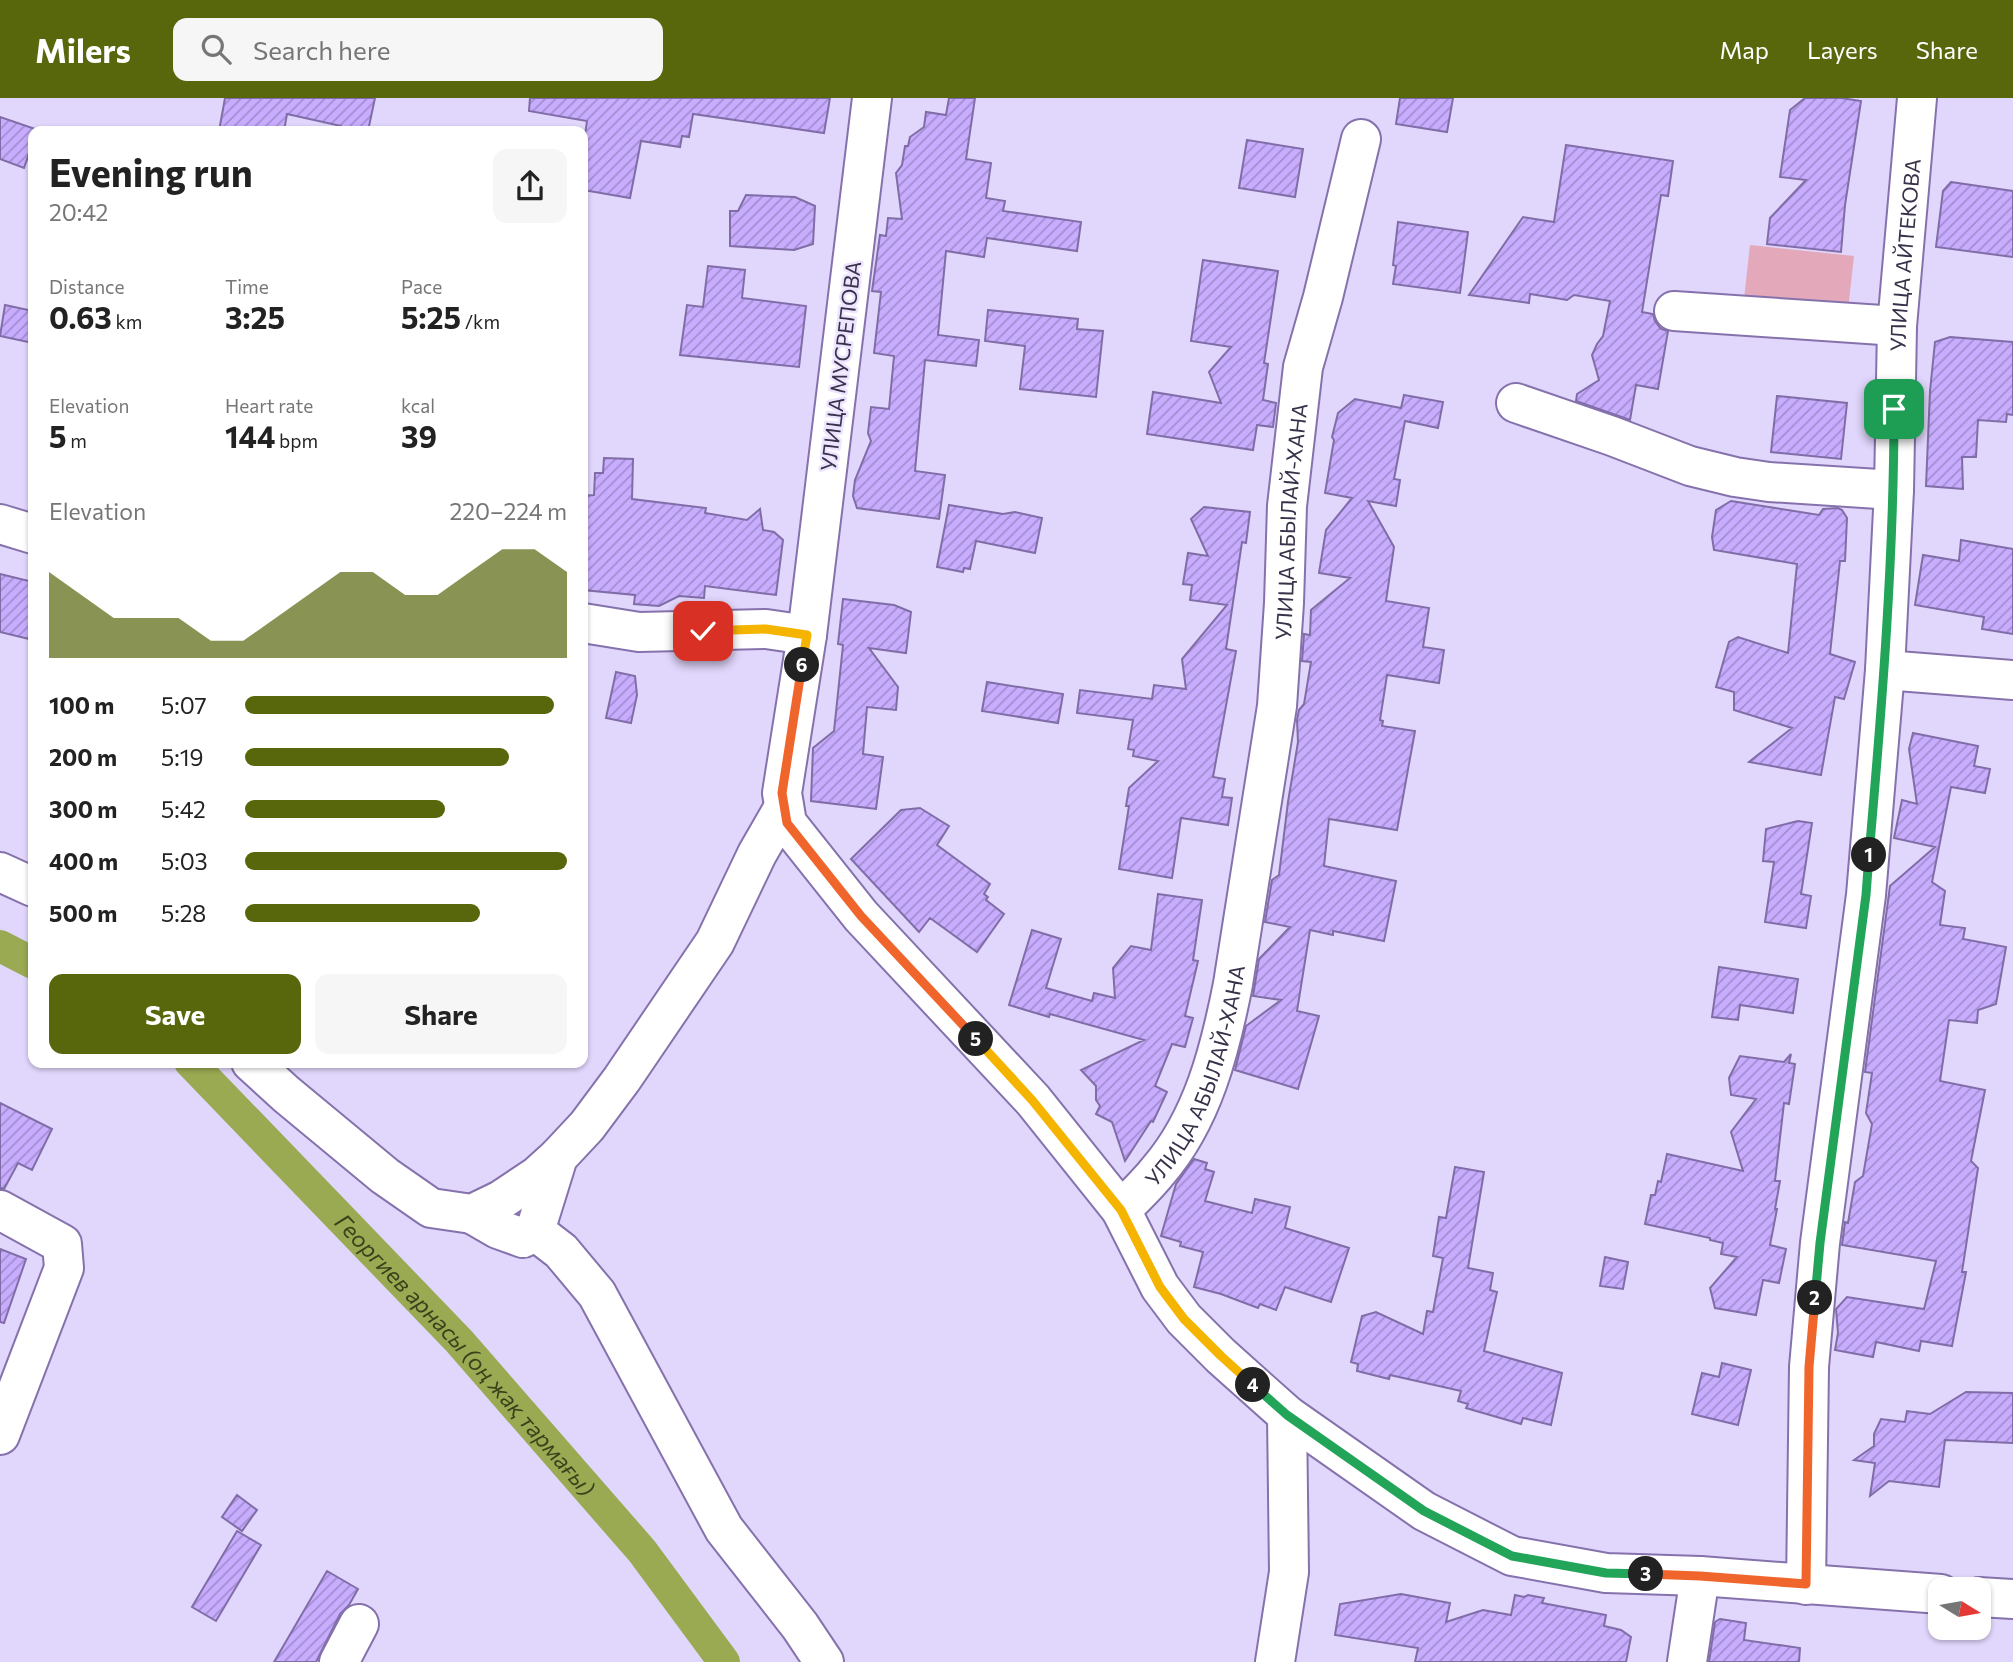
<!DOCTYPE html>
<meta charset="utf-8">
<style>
:root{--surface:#fff;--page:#f6f6f6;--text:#222;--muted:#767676;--accent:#58660c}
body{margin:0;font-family:Commissioner,sans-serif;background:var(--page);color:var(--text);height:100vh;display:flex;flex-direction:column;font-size:26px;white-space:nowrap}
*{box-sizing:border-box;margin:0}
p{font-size:23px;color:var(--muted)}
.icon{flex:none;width:38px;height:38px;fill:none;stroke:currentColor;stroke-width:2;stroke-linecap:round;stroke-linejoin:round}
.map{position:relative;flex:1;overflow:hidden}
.side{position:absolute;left:28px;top:28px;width:560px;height:942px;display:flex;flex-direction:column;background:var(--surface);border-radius:14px;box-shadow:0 2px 5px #0004}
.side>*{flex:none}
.needle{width:46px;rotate:101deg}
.fabs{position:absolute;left:1928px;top:1479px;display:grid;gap:14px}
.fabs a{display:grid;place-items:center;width:63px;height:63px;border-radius:14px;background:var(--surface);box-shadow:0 2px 5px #0004;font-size:35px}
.pin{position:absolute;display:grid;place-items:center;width:60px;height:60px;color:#fff;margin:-30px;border-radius:14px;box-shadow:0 4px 10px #0006}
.km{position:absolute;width:35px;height:35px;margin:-18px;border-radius:50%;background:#222;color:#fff;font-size:19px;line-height:35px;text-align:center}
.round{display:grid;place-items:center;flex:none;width:74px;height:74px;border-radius:14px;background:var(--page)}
.head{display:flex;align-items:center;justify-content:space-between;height:119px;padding:0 21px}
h1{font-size:38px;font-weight:700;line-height:52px}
.figures{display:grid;grid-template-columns:repeat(3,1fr);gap:10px;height:119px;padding:7px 21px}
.figures div{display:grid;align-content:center}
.figures b{font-size:30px;font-weight:700}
.figures small{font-size:19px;font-weight:400}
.figures p{font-size:19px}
.chart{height:196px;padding:14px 21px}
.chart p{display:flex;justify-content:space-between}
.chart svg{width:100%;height:126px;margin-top:7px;fill:var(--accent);opacity:.7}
.action{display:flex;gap:14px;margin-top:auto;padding:14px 21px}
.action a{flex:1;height:80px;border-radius:14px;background:var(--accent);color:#fff;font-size:28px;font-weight:700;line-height:80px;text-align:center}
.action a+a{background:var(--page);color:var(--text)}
ul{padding:0 21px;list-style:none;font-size:23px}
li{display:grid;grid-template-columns:112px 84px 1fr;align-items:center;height:52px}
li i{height:18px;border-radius:9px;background:var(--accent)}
header{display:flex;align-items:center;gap:42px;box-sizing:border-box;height:98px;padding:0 35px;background:var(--accent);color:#fff}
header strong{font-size:33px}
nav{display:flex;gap:38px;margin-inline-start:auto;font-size:24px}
.search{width:490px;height:63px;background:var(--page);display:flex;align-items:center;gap:18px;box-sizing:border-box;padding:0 24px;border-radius:14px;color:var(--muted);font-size:26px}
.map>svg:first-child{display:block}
.garden{fill:#e3a8ba}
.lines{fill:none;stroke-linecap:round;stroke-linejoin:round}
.canal{stroke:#99aa52;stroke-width:32}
.building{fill:url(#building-hatch);stroke:#806da7;stroke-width:2}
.minor-casing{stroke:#8572ac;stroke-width:42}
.minor{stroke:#fff;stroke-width:38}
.split-1-casing{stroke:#fff;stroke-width:14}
.split-2-casing{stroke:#fff;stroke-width:14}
.split-3-casing{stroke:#fff;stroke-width:14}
.split-4-casing{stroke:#fff;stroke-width:14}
.split-5-casing{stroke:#fff;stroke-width:14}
.split-6-casing{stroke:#fff;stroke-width:14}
.split-7-casing{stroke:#fff;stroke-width:14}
.split-1{stroke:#22a559;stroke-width:9}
.split-2{stroke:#22a559;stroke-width:9}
.split-3{stroke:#f0652b;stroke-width:9}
.split-4{stroke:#22a559;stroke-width:9}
.split-5{stroke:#f5b400;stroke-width:9}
.split-6{stroke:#f0652b;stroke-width:9}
.split-7{stroke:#f5b400;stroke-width:9}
.labels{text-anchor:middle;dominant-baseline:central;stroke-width:5;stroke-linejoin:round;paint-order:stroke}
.street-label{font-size:21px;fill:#39314a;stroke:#ede5ff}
.water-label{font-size:23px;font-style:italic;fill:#3a421c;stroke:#ede5ff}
</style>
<header>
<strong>Milers</strong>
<div class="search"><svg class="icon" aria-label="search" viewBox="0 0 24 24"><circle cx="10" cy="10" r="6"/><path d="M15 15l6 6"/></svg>Search here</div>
<nav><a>Map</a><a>Layers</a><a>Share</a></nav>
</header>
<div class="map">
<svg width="2013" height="1564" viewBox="0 0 2013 1564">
<defs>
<pattern id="building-hatch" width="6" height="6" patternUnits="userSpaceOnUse" patternTransform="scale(1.75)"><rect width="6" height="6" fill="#c8adff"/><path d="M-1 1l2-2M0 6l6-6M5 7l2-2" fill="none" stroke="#a38dd0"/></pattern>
</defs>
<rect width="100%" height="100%" fill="#e1d6fc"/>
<path class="garden" d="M1750,147l104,11 -6,54 -104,-11z"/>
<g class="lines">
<g class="canal">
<path d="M0,848l33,17"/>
<path id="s1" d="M190,964l269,279 183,210 82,111"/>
</g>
</g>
<path class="building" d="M225,0h150l-7,33h-28l1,-5 -54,-12 -3,17h-65z
M530,0h300l-6,35 -131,-19 -4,23 -7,-1 -2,11 -39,-6 -11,57 -47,-8v-41l4,-28 -58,-10z
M949,0h26l-9,61 25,4 -5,35 19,3 -2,10 78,11 -4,29 -90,-13 -3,19 -38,-6 -8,84 41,5 -3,26 -51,-6 -10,111 30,4 -6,44 -82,-11 -4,-12 2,-16 16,-39 -3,-8 3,-26 18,2 5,-53 -20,-3 7,-61 -9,-1 8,-56 6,1 2,-18 14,1 -6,-46 6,-8 3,-19h3l2,-9 14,-10 2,-15 20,3z
M1400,0h53l-6,34 -51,-8z
M1805,0h36l20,3 -16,104 -4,47 -74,-8 3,-26 36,-38 -26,-3 10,-67z
M0,19l38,13 -5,1v11l-9,26 -24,-9z
M1247,42l56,9 -8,48 -56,-9z
M1566,47l107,16 -5,35 -7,-1 -19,117 11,2 2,7 6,8 7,2 -10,58 -22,-4 -6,35 -54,-19 1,-7 22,-14 -7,-25 5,-11 6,-8 7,-35 -36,-6 -7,5 -37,-6 -1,9 -60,-8 54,-78 31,5z
M1951,84l62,9v66l-77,-10 7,-56z
M746,97l49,2 20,9 -2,38 -19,6 -64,-4v-35h8z
M1398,124l70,10 -8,61 -67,-9 3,-18 -3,-1z
M1203,162l75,11 -14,92 4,1 -5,36 13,3 -3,24 -16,-2 -4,25 -106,-16 6,-42 68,11 -12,-31 22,-25 -40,-6z
M708,168l37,4 -3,28 64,8 -7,61 -119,-12 7,-50 16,2z
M5,207l28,6v32l-33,-7z
M988,212l90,9 -1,10 26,2 -7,66 -76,-8 5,-43 -40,-5z
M1950,239l63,5v73l-6,-1 -1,8 -28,-2 -2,37h-14l1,32 -37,-3 4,-95 5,-49z
M1404,297l39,7 -5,26 -33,-7 -11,58 6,1 -4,26 -28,-5 26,46 -8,54 43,7 -6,39 21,3 -5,33 -52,-8 -7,45 3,1 -1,5 33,5 -18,99 -68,-11 -5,47 72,15 -12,60 -51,-10v4l-23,-5 -13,81 22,5 -21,73 -63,-19 11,-44 35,-26 -28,-4 6,-37 31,-32 -25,-5 7,-42 7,-5 9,-73 10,-60 -1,-22 2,-10 5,-6 7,-42 -9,-1 2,-27 6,1 1,-25 39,-32 -31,-5 7,-43 26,-32 -27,-5 9,-53 -2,-3 6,-24 17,-14 46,9z
M1777,298l70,7 -6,56 -70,-7z
M604,360l29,1 -1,40 74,9 -1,5 42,7 13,-11 3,21 11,2 9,8 -7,55 -71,-9 -1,12 -25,-2 -20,10 -25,-2 1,-9 -52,-5v-94l11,-1 1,-22h8z
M1731,403l88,14 4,-6 15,-1 4,2 5,8 -2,43h-5l-10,93 25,8 -11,37 -9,-2 -14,78 -72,-13 43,-34 -58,-18v-18l-18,-5 13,-45 9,-5 50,16 9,-89 -83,-14 -2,-13 4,-27z
M949,407l54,9 12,-2 27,6 -7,35 -59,-12 -6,28 -6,-1 -1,4 -26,-5z
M1204,409l46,5 -4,31 -4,-1 -16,107 10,2 -23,126 12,2 -3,18 10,1 -4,27 -47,-7 -9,60 -53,-9 10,-63h-3l3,-18 29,-27 -25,-5 1,-6 -6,-1 5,-29 -56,-7 3,-23 72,9 2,-14 32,4 -4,-30 45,-54 -37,-5 2,-15 -9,-1 5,-31 20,3 -17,-37z
M1961,442l52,9v85l-31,-5 2,-12 -69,-12 8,-50 36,6z
M0,476l33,8v58l-33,-8z
M843,501l51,6 17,7 -5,41 -37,-5 29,39 -2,23 -29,-3 -4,47 20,3 -7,52 -65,-8 2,-53 21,-17 9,-86 -5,-1z
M616,574l19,4 2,19 -6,28 -25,-5z
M987,584l76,12 -5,29 -76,-12z
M1913,635l65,13 -4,20 16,3 -5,24 -34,-6 -19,95 13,9 -5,34 25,3 -2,11 43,8 -10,57 -18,6 -1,13 -28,-3 -9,61 45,9 -14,71 7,7 -16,104h4l-14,74 -31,-5 -2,10 -43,-9 -3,15 -38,-7 3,-17 -2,-24 11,-12 77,12 12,-48 -94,-16 3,-23 3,1 7,-41 8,-6 9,-52 -6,-11 6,-40 -7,-1 25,-186 45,-39 -41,-9 8,-38 15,4 -8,-55z
M920,710l29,18 -12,19 53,39 -6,10 4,3 -2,3 18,14 -27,38 -47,-34 -11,14 -68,-73 50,-49z
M1798,723l14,2 -11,71 10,2 -5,32 -41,-6 9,-60 -11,-1 3,-32z
M1158,796l44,6 -9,60 5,1 -13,55 8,2 -8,29 -13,-3 -17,42 12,6 -14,30 -2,-1 -26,40 -13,-39 -16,-8 4,-8 -4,-6v-14l-15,-16 63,-30 -94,-26 -1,3 -40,-12 23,-75 29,9 -15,49 46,13 2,-8 21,5 -2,-30 18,-22 20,4z
M1719,869l79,12 -5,34 -53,-8 -2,15 -26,-3z
M1791,956l-2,9 6,1 -6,40 -5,-1 -9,78h5l-5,28h2l-7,36 16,4 -7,34 -16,-3 -7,35 -41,-7 -5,-20 27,-31 -16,-3 2,-11 -13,-3v-2l-65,-14 6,-29h4l3,-14 3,1 6,-28 76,17 -12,-39 25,-33 -25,-4 -2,-17 11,-22 44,6z
M0,1005l52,26 -20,41 -14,-7 -14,26 -4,-1z
M1194,1061l13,4 -2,6 9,3 -9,29 47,12 3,-14 35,8 -5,21 64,20 -18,54 -46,-15 -9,23 -16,-6 -2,4 -37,-14 -27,-7 9,-35 -23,-6 1,-4 -20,-6 15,-52z
M1455,1069l29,5 -16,96 25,5 -3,17 7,2 -13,59 78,22 -11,52 -28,-7 -2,6 -55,-16 2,-4 -10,-3 3,-10 -71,-16 -1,4 -32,-8 1,-7 -7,-2 11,-46 14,-4 47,22 4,-23 6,1 10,-54 -10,-2 6,-39 7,1z
M0,1151l26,10 -22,64 -4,-1z
M1605,1159l23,5 -5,27 -23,-3z
M1722,1265l29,7 -13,55 -46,-11 10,-41 17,4z
M1966,1294l47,1v50l-68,-3 -6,47 -50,-6 -19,15 5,-33 -21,-3 20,-14v-12l7,-15 24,3 2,-11 23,3z
M237,1397l20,15 -15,21 -20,-14z
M237,1433l24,14 -45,76 -24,-14z
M327,1473l31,18 -9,16 -9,9 -24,48h-42z
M1401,1496l49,9 -4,19 37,-12 28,5 4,-20 9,2 4,-2 16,3 -2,5 64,12 -2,11 17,4 10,7 -5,25h-211l3,-14 -83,-13 5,-31z
M1720,1521l26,4 -2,17 56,8 -1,14h-90l6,-40z"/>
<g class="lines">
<defs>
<g id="minor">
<path d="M872,0l-65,537 -25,158 5,30 74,93 172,184 88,110 39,77 24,32 37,37 66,59 137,96 88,45 94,17 94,3 241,18"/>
<path d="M1674,213l223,15"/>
<path d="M1516,305l96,33 78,30 45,11 34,5 125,8"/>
<path d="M0,426l33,10"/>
<path d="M583,525l56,9 127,-3 41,6"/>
<path d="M1885,572l128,10"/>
<path d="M0,774l33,15"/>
<path d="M251,964l35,32 99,82 46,32 41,6 29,-14 36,-24 21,-19"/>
<path d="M0,1112l62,34 2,24 -64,167"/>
<path id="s2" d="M1121,1112c13,-13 26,-25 37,-39 45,-52 62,-121 75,-187l44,-278 7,-103 3,-97 16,-139 20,-70 38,-158"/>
<path d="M472,1116l26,15 25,9 12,-7 23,-74 29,-31 35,-47 93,-137 42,-88 27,-47"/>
<path d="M535,1133l26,20 36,43 127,235 76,97 24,36"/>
<path id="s3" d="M1806,1487l3,-218 11,-124 46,-348 19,-225 9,-180 3,-164 20,-228"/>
<path d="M1979,1499l34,2"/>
<path d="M339,1564l20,-38"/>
<path d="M1275,1564l14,-90 -2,-157"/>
<path d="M1687,1564l13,-86"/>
</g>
</defs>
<use href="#minor" class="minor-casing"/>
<use href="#minor" class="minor"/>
</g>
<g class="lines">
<defs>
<path id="split-1" d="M1869,757c13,-149 25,-297 25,-446"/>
<path id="split-2" d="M1815,1200l5,-55 46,-348 3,-40"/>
<path id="split-3" d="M1646,1476l54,2 106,8 3,-217 6,-69"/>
<path id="split-4" d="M1253,1287l34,30 137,96 88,45 94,17 40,1"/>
<path id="split-5" d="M976,941l56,61 89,110 39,77 24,32 37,37 32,29"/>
<path id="split-6" d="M802,567l-20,128 5,30 74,93 115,123"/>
<path id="split-7" d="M703,533l63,-2 41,6 -5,30"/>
</defs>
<use href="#split-1" class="split-1-casing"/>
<use href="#split-2" class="split-2-casing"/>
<use href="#split-3" class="split-3-casing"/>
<use href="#split-4" class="split-4-casing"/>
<use href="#split-5" class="split-5-casing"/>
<use href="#split-6" class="split-6-casing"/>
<use href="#split-7" class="split-7-casing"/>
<use href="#split-1" class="split-1"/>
<use href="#split-2" class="split-2"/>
<use href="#split-3" class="split-3"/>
<use href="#split-4" class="split-4"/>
<use href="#split-5" class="split-5"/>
<use href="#split-6" class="split-6"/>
<use href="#split-7" class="split-7"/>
</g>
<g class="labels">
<g class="street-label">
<text stroke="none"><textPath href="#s3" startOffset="1335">УЛИЦА АЙТЕКОВА</textPath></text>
<text transform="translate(840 268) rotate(-83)">УЛИЦА МУСРЕПОВА</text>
<text stroke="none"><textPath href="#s2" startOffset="724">УЛИЦА АБЫЛАЙ-ХАНА</textPath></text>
<text stroke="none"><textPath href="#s2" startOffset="158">УЛИЦА АБЫЛАЙ-ХАНА</textPath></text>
</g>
<g class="water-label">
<text stroke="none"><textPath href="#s1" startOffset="402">Георгиев арнасы (оң жақ тармағы)</textPath></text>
</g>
</g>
</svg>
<div class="fabs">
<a><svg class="needle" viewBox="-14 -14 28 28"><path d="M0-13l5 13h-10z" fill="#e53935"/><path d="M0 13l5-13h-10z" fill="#767676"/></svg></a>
</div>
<div class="pin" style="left:1894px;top:311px;background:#1e9e55"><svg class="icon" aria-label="arrive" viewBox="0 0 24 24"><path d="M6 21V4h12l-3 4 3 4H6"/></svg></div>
<div class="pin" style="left:703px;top:533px;background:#d93025"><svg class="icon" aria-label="check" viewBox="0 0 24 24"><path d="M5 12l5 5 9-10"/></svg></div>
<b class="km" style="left:1869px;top:757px">1</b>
<b class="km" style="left:1815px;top:1200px">2</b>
<b class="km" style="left:1646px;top:1476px">3</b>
<b class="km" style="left:1253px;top:1287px">4</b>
<b class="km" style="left:976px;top:941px">5</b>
<b class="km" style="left:802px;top:567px">6</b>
<section class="side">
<div class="head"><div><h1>Evening run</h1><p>20:42</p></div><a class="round"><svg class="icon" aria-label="share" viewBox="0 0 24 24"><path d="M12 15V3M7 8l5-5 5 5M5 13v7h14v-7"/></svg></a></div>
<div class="figures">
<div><p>Distance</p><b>0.63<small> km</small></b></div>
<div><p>Time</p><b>3:25</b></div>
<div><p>Pace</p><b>5:25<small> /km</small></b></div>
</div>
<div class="figures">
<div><p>Elevation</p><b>5<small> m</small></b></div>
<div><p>Heart rate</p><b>144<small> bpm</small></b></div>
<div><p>kcal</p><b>39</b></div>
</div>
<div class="chart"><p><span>Elevation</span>220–224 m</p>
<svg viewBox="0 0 160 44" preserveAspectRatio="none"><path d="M0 44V14L10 22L20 30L30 30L40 30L50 38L60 38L70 30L80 22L90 14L100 14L110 22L120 22L130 14L140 6L150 6L160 14V44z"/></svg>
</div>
<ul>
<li><b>100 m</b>5:07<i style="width:96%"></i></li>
<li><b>200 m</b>5:19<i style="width:82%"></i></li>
<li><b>300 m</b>5:42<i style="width:62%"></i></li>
<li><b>400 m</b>5:03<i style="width:100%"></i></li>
<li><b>500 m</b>5:28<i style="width:73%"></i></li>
</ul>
<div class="action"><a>Save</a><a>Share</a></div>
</section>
</div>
